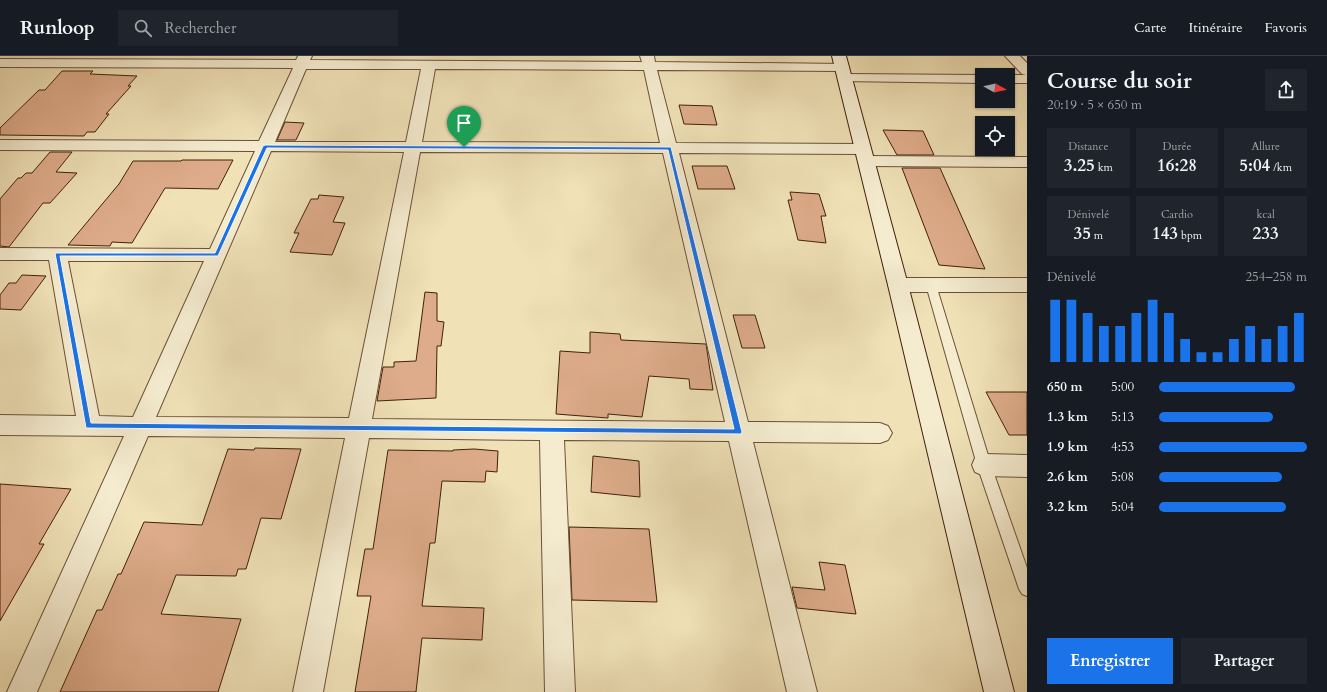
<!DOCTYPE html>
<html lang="fr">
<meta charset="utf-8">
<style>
:root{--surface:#171b24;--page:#20242c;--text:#f1f3f6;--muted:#9ea1a6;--line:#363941;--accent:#1a73e8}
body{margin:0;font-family:Cardo,serif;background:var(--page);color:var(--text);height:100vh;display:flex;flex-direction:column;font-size:15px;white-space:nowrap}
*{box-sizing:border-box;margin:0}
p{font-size:13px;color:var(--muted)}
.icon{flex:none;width:22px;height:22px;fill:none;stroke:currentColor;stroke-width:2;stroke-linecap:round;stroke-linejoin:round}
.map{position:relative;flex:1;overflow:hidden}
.side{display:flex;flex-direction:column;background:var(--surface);width:300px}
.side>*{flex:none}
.needle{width:26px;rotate:98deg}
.buttons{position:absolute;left:975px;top:12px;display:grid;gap:8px}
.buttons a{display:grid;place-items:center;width:40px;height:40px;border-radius:0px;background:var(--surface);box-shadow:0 1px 3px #0004;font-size:20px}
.pin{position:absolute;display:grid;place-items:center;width:34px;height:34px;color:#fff;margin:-41px -17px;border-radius:50% 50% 50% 0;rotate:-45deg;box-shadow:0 0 4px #0007}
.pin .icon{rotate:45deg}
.round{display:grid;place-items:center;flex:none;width:42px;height:42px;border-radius:0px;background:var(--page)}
.headline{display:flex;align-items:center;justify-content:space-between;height:68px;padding:0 20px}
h1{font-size:22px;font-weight:700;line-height:30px}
.figures{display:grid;grid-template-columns:repeat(3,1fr);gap:6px;height:68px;padding:4px 20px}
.figures div{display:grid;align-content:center;border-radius:0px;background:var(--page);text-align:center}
.figures b{font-size:17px;font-weight:700}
.figures small{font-size:11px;font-weight:400}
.figures p{font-size:11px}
.chart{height:112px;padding:8px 20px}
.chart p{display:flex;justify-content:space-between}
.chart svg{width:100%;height:72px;margin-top:4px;stroke:var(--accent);stroke-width:6}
.button{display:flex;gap:8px;margin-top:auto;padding:8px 20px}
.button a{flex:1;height:46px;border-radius:0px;background:var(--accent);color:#fff;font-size:16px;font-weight:700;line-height:46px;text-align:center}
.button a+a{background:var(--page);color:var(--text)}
ul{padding:0 20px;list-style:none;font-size:13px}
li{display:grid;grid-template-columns:64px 48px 1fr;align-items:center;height:30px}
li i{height:10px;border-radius:5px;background:var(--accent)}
header{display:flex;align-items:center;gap:24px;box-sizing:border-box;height:56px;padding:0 20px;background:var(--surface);border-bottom:1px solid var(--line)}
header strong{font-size:19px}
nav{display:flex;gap:22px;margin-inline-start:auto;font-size:14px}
.search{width:280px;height:36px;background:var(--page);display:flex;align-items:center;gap:10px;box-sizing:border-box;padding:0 14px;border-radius:0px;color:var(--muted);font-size:15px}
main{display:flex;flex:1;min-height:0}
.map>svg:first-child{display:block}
.building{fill:#deac8a;stroke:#40210b}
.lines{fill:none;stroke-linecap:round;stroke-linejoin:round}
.service-casing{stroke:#6c5136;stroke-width:2}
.minor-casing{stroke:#6c5136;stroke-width:2}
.secondary-casing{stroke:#40210b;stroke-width:2}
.service{fill:#f5ecd0;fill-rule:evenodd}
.minor{fill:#f5ecd0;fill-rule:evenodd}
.secondary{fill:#f5ecd0;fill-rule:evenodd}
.route{fill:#1a73e8;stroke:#fff;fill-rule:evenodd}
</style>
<header>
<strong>Runloop</strong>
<div class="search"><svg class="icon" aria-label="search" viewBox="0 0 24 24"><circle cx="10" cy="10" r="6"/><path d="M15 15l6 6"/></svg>Rechercher</div>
<nav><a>Carte</a><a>Itinéraire</a><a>Favoris</a></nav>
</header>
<main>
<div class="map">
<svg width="1027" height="636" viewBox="0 0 1027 636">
<rect width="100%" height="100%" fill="#f0e1b7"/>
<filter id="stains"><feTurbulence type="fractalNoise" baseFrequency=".005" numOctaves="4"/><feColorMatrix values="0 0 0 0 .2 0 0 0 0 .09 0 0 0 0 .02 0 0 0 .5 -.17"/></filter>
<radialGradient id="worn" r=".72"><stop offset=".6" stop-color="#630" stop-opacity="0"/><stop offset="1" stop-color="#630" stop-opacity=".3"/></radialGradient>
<path class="building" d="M62,15h31l-3,3 47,2 -9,10h3l-25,28h3l-14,18h-8l-3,4 -84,-1v-7l39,-38h6z
M679,49l33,1 5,19 -33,-1z
M285,66l19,1 -8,17h-19z
M883,74l40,1 11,24h-37z
M50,96h22l-16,20 21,1 -27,30h-7l-34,44 -9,-1v-47l18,-21h3l5,-5h6z
M182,104h51l-15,29 -53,-1 -33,55 -20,-1 -2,4 -42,-1 51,-61 14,-23h48z
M692,110h35l8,23h-37z
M902,112h38l45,101 -46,-4z
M790,136l29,2 7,22h-5l5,27 -28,-3 -10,-40h4z
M319,139l25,2 -11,25 12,1 -13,32 -42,-3 9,-19h-5l17,-34h7z
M22,219l24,1 -25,34 -21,-1v-14l9,-12h7z
M425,236l12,1v28l7,1 -3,24h-4l-1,52 -59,3 6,-34h11v-5l22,-1z
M733,259h22l10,33h-23z
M590,276l30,2 1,6 85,4 7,46 -23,-1 -1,-10 -40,-3 -7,41 -34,-3v4l-52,-4 4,-63 30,2z
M986,336h41v43h-18z
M255,392l46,1 -20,70 -20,-1 -15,51h-8l-2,7 -60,-1 -15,39 80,5 -23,73h-158l37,-82h5l16,-36h3l23,-52 58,3 26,-76 26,1z
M474,393l24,2 -1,21 -11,-1 -1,11 -43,-1 -7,62h-5l-8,63 62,2 -2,32 -60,-2 -6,54h-61l16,-96h-14l8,-47h8l15,-99 65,1v-1z
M593,400l46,5 1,36 -49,-5z
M0,428l71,5 -32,55h5l-44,77z
M569,471l80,2 8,73 -85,-2z
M819,506l26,3 11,49 -59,-6 -5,-21 33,3z"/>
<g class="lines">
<defs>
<path id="service" d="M931,225l4,1 1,3 55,180 36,103v28l-5,-2 -3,-5 -42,-124 -51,-180 1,-3z"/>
<path id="minor" d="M298,0h14l-2,4 332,2 -2,-6h14l1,6 192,2 2,3 -2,3 -5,1 -185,-1 19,73 187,1 6,2 2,3 -2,3 -6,2 -184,-1 69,269 132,1 8,3 4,7 -4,7 -8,3 -127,-1 64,250h-30l-58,-251 -165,-1 11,252h-30l-5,-252 -171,-2 -46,254h-30l52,-254 -197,-2 -111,256h-30l117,-256 -124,-1v-20l76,1 -27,-156h-49v-12l210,1 45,-98 -255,-1v-10l259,1 34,-73 -293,-1v-8l296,1zM306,13h115l-15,73h-131zM435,13l209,1 16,73 -238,-1zM271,95l133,1 -55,266 -193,-1zM420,96l243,1 62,269 -353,-3zM68,205h136l-71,156 -34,-1z
M1005,0h15l7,7v20h-19l-1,-8h19l-4,-1z
M845,18l137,1h1l-1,8 -142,-2 -2,-3 2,-3z
M866,100l161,1v10l-161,-1 -6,-2 -2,-3 2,-3z
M898,222h129v14h-129l-7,-2 -3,-5 3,-5z
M984,398l43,1v22l-43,-1 -9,-4 -3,-7 3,-7z"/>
<path id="secondary" d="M832,0h14l62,229 106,407h-30l-96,-407z"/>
</defs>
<use href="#service" class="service-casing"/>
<use href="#minor" class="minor-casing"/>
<use href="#secondary" class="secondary-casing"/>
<use href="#service" class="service"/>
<use href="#minor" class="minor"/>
<use href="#secondary" class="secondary"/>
</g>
<path class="route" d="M265,89l406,2 71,285 -1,2 -655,-6 -31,-175h160l48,-107zM267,92l401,2 66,279 -643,-6 -31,-167h158z"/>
<rect width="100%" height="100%" filter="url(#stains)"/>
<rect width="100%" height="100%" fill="url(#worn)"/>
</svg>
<div class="buttons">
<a><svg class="needle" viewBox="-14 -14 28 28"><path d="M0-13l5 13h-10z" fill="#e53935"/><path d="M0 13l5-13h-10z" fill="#9ea1a6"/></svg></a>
<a><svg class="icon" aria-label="locate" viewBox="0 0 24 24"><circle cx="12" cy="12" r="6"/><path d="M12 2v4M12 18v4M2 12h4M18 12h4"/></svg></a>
</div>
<div class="pin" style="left:464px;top:91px;background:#1e9e55"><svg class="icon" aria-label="arrive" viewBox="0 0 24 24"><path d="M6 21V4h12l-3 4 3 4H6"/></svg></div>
</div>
<section class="side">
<div class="headline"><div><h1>Course du soir</h1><p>20:19 · 5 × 650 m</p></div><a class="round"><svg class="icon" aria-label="share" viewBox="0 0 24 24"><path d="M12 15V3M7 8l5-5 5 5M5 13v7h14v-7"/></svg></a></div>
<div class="figures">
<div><p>Distance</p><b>3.25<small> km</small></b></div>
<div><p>Durée</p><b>16:28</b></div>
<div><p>Allure</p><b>5:04<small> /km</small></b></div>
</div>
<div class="figures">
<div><p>Dénivelé</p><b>35<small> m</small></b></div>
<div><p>Cardio</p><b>143<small> bpm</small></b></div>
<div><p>kcal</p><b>233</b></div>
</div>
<div class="chart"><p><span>Dénivelé</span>254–258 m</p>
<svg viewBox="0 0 160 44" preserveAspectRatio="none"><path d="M5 44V6M15 44V6M25 44V14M35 44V22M45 44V22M55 44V14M65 44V6M75 44V14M85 44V30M95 44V38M105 44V38M115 44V30M125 44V22M135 44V30M145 44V22M155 44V14"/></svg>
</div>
<ul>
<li><b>650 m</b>5:00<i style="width:92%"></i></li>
<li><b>1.3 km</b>5:13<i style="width:77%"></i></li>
<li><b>1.9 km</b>4:53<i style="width:100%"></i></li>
<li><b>2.6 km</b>5:08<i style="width:83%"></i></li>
<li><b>3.2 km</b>5:04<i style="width:86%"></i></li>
</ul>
<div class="button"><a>Enregistrer</a><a>Partager</a></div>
</section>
</main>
